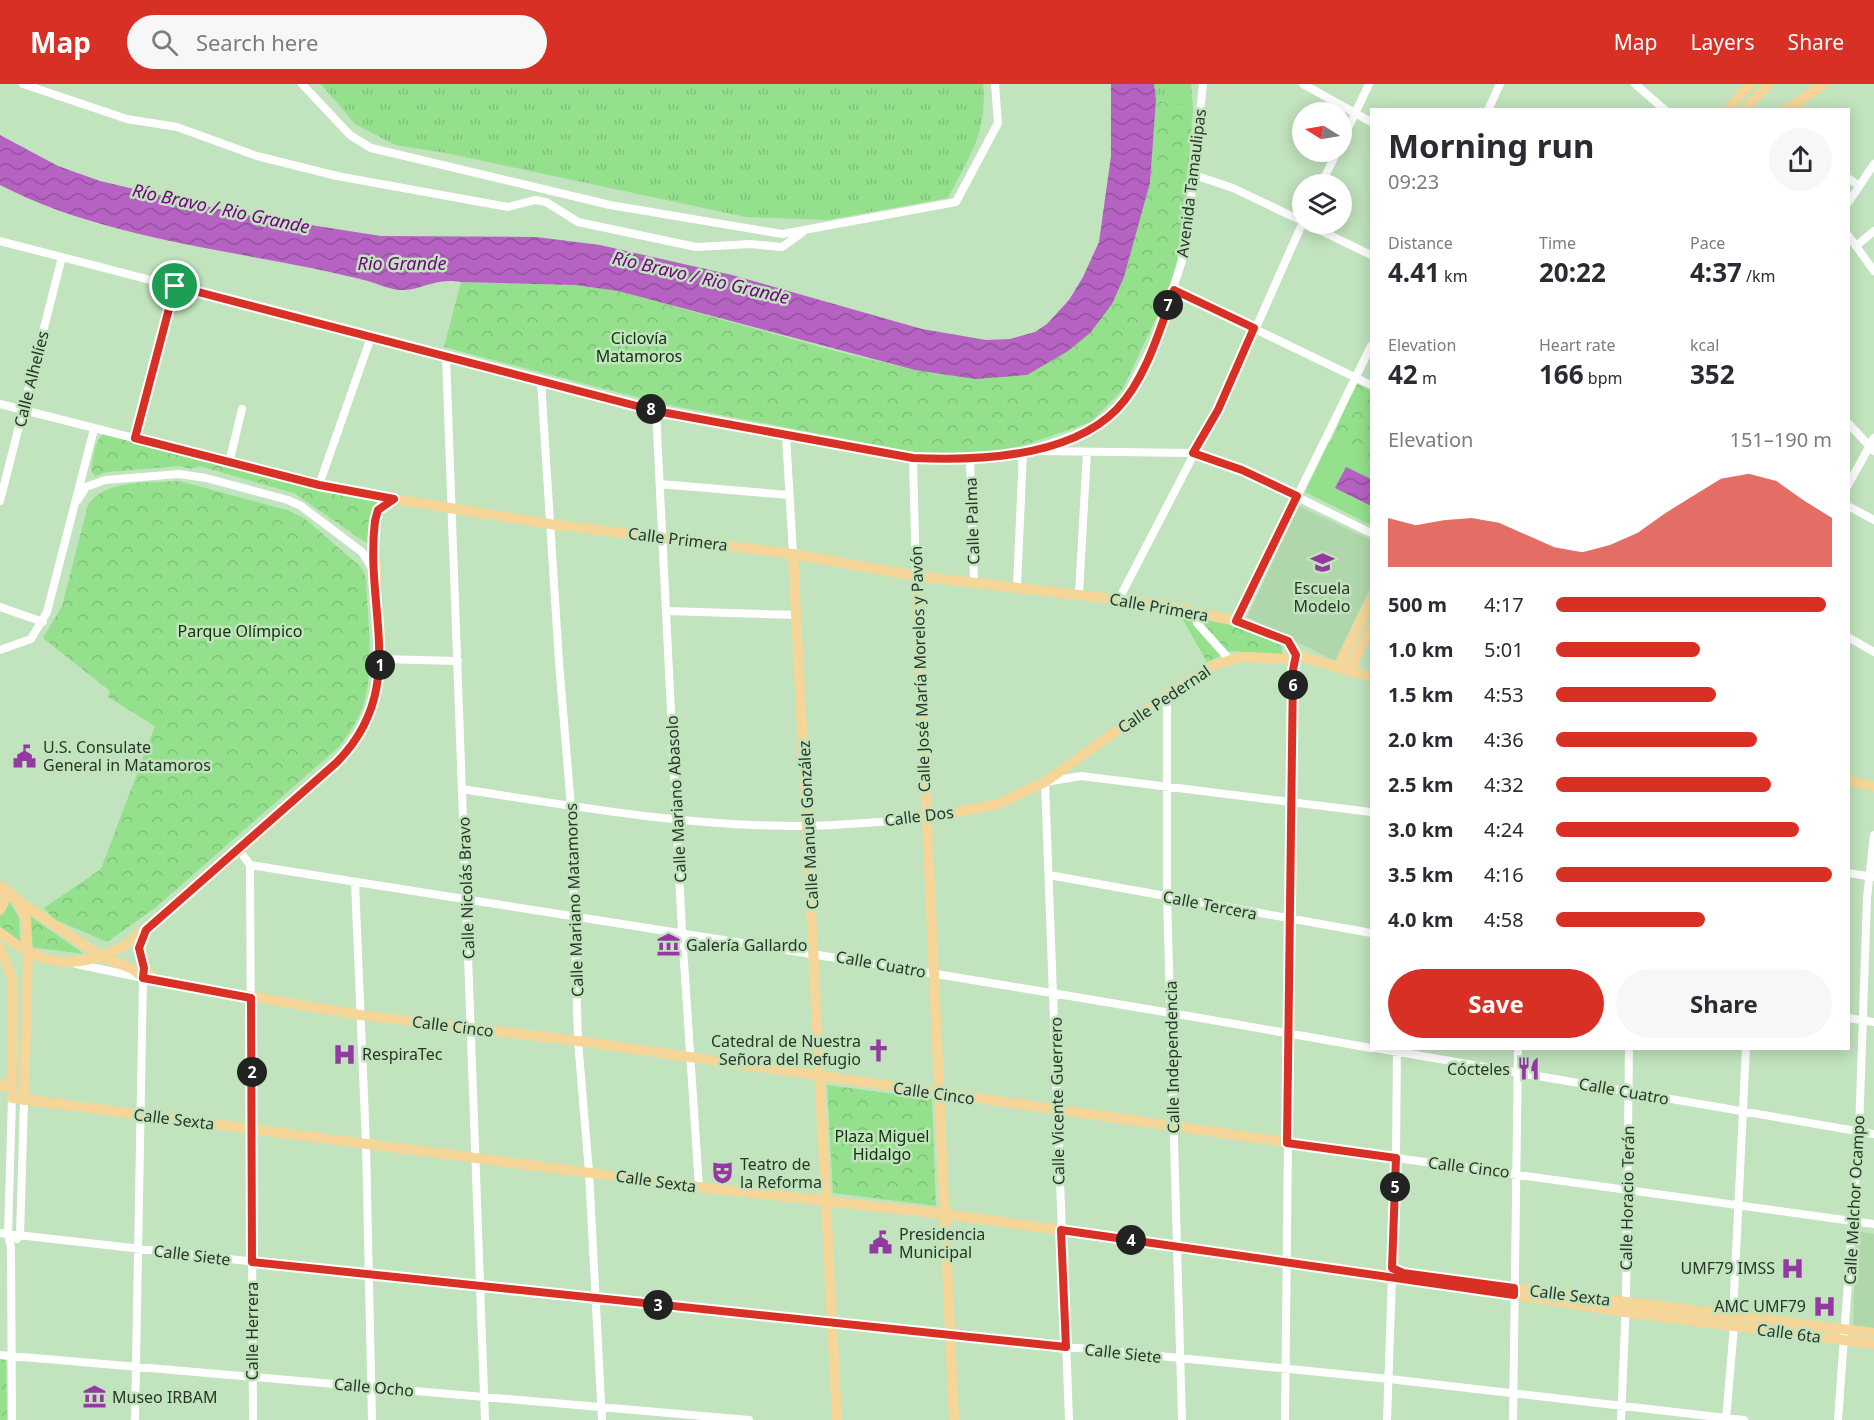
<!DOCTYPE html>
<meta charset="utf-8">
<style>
:root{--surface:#fff;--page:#f7f7f7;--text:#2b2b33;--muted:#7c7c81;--accent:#d93025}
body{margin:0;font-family:"Noto Sans",sans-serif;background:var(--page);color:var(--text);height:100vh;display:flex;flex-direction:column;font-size:22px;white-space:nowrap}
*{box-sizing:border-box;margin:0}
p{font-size:20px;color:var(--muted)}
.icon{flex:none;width:33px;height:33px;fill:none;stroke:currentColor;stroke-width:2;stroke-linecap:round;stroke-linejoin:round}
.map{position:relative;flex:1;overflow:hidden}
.panel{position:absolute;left:1370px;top:24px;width:480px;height:942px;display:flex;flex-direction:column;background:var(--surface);border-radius:0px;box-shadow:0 3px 15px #0003}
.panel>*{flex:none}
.needle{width:39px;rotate:281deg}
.fabs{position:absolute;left:1292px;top:18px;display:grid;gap:12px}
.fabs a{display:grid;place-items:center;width:60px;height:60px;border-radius:50%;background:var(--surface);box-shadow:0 3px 15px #0003;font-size:30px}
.pin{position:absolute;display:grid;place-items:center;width:51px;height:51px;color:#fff;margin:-26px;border:3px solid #fff;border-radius:50%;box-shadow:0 2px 6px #0007}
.km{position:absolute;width:30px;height:30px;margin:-15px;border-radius:50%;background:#222;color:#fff;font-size:16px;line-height:30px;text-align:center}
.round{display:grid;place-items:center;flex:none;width:63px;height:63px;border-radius:32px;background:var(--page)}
.headline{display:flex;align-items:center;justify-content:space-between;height:102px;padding:0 18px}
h1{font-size:33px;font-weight:700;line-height:45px}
.stats{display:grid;grid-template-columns:repeat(3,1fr);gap:9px;height:102px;padding:6px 18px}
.stats div{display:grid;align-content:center}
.stats b{font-size:26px;font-weight:700}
.stats small{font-size:16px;font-weight:400}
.stats p{font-size:16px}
.chart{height:168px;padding:12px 18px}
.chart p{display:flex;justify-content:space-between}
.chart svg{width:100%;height:108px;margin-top:6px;fill:var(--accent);opacity:.7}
.primary-button{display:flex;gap:12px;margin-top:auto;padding:12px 18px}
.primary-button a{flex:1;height:69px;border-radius:36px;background:var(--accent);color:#fff;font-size:24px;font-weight:700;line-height:69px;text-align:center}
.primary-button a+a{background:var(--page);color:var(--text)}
ul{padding:0 18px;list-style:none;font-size:20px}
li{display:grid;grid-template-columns:96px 72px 1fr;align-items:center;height:45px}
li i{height:15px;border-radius:8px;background:var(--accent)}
header{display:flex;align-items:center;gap:36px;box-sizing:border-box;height:84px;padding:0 30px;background:var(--accent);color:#fff}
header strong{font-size:28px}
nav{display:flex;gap:33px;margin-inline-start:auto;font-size:21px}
.search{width:420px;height:54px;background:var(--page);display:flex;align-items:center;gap:15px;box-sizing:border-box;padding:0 21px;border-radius:33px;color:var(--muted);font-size:22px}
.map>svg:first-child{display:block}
.built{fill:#b0d7ac}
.grass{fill:url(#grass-tufts)}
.forest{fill:url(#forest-crowns)}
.garden{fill:#94e08c}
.water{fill:url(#water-waves)}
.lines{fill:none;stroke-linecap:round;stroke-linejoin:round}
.minor{stroke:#fff;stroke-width:8}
.major{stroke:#f5d698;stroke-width:10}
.route-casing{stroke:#fff;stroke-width:12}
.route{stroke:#d93025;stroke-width:8}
.labels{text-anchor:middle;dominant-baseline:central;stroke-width:5;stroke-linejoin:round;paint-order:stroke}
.street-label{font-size:16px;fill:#293628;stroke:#c1e3bd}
.park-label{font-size:16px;fill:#0e330b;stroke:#c1e3bd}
.poi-label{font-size:16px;fill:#293628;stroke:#c1e3bd;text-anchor:start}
.water-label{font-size:18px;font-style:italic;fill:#760085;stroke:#c1e3bd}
</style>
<header>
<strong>Map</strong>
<div class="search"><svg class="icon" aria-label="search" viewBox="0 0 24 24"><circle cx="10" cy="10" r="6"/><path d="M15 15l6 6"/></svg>Search here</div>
<nav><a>Map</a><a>Layers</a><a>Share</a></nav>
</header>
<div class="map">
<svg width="1874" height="1336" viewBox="0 0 1874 1336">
<defs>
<pattern id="grass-tufts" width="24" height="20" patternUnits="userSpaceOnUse" patternTransform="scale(1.5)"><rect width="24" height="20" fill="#94e08c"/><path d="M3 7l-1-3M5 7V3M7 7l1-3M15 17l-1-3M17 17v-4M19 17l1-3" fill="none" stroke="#80c179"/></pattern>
<pattern id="forest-crowns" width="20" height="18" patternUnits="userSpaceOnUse" patternTransform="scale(1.5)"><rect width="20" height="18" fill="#94e08c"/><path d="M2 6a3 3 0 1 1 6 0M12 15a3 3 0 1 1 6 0" fill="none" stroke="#80c179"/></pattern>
<pattern id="water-waves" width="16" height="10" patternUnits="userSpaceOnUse" patternTransform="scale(1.5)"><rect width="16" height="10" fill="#b562c2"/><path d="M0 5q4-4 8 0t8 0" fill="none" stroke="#93529e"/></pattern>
</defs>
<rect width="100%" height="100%" fill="#c1e3bd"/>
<path class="built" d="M1299,422l72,34v46l-36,75 -88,-44z
M1856,1147l18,3v94l-21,-3z"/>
<path class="grass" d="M321,0h662c5,48 -14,73 -35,114l-121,22 -81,-3 -300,-64 -51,-8 -40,-21z
M1154,0h37l2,25 -37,-9z"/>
<path class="forest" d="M1156,16l37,9 -10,123 -12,55 -49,103 -31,32 -69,24 -51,8 -58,-2 -254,-49 -215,-56 17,-65 114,3 43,6 221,61 76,18 60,9 149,-102 26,-94z
M1356,299l15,8v131l-61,-32z
M103,350l209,54 66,12 -9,18 -1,26 -74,-51 -95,-27 -9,3 -10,-3 -73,6 -12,4 -4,-5c2,-12 3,-29 12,-37z
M179,397l108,29 17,8 57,49 5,11c1,42 11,96 -6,136 -5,11 -13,22 -20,32l-185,162 -48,34 -53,-23 -10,-11 57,-39 54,-143 -47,-29 2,-6 -67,-53 19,-32 26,-101c17,-26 63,-22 91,-24z
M1179,529l58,12 45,21v8l-51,-3 -24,11z
M9,817l10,17 1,24 -20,-16v-12l7,-6z
M27,830l57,40 -54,-7z
M827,1001l105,14 4,107 -103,-13z
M0,1275l6,1 1,60h-7z"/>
<path class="garden" d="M1329,358l42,19v64l-66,-33z"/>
<path class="water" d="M1111,0h43l2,16 -6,83 -26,94 -12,27 -22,29 -22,18 -41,24 -52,4 -60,-9 -297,-79 -43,-6 -114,-3c-28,-5 -39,9 -62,8 -10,-1 -21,-6 -31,-9 -19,-5 -38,-9 -57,-13 -104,-21 -216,-34 -311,-83v-50l58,31 42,15 140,33 141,22 155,1 64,8 132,30 190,54 64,11 24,-1 25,-7 12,-8 22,-24 14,-23 16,-35 12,-86z
M1346,383l25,12v27l-36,-18z"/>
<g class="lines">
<path class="minor" d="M23,0l104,35 50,8 80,29 80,20 171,31 27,-7 11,2 32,20 118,25 54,-3 32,3 21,-15
M302,0l48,51 21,13 239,57 172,29 174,-32 42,-79 -3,-39
M1303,0l68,38
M1635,0l30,26
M1488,26l12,-26
M1341,59l28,-59
M1194,91l39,13 69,33
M1848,94l11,8
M1321,100l16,-32
M1848,119l26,-39
M1307,140l64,31
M1848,151l26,36
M0,157l656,170 257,47h78l41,-8 51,-18 25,-15 19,-22 30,-59 25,-75 8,-53 13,-124
M1856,162l18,-15
M1174,206l197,95
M446,272l39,1064
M541,297l18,281 12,145 7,234 11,131 13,248
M0,320l275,70 119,25
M656,327l26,521 17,255
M1848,339l26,28
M786,351l7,119
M135,354l40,-152
M1038,367l155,2 49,17 129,63
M913,374l3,118
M970,375l4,123
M229,379l13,-54
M660,400l129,11
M319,401l52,-148
M1848,401l26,-47
M78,416l8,-13 19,-7 74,-6 27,4 82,22 13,6 61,46 12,19
M0,417l62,-244
M1848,422l26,14
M1017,503l6,-135
M1079,510l8,-142
M1119,515l117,-226 66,-149
M0,523l43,15
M666,527l131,4
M1194,527l3,12 32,36
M1236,537l135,-275
M1848,553l26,15
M0,566l31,-11 16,-27 47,-183
M380,575l78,2
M1167,611v202l15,523
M462,705c114,18 230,38 346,37 39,-1 79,-5 119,-8
M239,766l11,15 3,555
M250,781c374,60 748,116 1121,183
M1848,789l26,4
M1049,791l322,58
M355,798l11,262 6,276
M76,880l67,14 -8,442
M1848,934l26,4
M1375,964l499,86
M1397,964l-1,110 478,66
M0,1149l520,59 869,87 355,41
M17,1155l3,-3 4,-136
M1733,1231l13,-267
M0,1271l749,65
M12,1336l-1,-172 -3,-14 4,-136
M1069,1336l-24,-638 36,-6 290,36
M1285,1336l8,-750 3,-15
M1387,1336l5,-143
M1513,1336l5,-372
M1621,1336l5,-118 3,-254
M1726,1336l8,-94
M1838,1336l21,-289 8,-233 7,-63"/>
<path class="major" d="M1728,26l22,-26
M1745,26l23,-26
M1786,26l38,-26
M793,470l44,866
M916,492l38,844
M1338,584l33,-68
M1349,587l22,-44
M1848,697l26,5
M927,734l71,-14 47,-22 122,-87 45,-29 28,-9 47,2 9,-4
M3,803l14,13 9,20 2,33 -4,147
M17,816l85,57 31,12 10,9 11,2 206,35 218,26 818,117 -4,119
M0,826l6,-12 -4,-12
M144,848c-9,17 -4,31 8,45
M0,849c47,34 71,38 124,13l115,-95 97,-88 17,-18 11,-19 11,-25 5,-29 -6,-145 4,-17 16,-11 156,25 243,30 123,22 240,28 80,17 52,20 8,14 75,22
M0,863l13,34 -1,117 687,89 245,27 427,59 254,39 249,32
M0,1002l7,-1 5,-8
M1523,1205l351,44"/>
</g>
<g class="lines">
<defs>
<path id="route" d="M175,202l481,125 257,47c64,3 156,0 204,-49 29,-30 43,-80 57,-119l80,38 -36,82 -25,43 49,17 55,26 -61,125 52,20 8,14 -3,15 -6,473 109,15 -4,110 11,5 111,15v7l-453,-65 5,117 -814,-85 -1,-264 -108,-20 1,-10 -5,-20 7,-18 190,-167c74,-74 28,-153 39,-242l3,-11 16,-11 -75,-14 -184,-47z"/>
</defs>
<use href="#route" class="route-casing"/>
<use href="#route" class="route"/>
</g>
<defs>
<symbol id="school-bare" viewBox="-9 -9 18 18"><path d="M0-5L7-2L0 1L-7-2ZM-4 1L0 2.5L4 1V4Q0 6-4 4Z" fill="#9438a2" stroke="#c1e3bd" stroke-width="2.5" paint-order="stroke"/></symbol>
<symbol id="civic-bare" viewBox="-9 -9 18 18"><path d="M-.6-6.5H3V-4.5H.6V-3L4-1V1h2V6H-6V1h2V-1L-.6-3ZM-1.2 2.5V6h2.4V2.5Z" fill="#9438a2" stroke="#c1e3bd" stroke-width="2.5" paint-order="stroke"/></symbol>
<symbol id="museum-bare" viewBox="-9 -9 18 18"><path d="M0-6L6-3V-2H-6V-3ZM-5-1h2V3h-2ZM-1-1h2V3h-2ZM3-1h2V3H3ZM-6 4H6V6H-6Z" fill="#9438a2" stroke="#c1e3bd" stroke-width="2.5" paint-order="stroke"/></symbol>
<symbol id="church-bare" viewBox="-9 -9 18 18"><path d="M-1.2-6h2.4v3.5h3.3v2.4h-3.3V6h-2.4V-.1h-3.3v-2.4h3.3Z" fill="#9438a2" stroke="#c1e3bd" stroke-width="2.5" paint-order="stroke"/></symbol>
<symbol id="hospital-bare" viewBox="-9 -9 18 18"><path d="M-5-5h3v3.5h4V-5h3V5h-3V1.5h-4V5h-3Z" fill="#9438a2" stroke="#c1e3bd" stroke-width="2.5" paint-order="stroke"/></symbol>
<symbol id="restaurant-bare" viewBox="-9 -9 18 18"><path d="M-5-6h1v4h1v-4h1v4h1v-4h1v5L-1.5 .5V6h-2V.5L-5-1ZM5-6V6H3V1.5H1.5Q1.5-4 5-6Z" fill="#9438a2" stroke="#c1e3bd" stroke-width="2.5" paint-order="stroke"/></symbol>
<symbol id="theatre-bare" viewBox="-9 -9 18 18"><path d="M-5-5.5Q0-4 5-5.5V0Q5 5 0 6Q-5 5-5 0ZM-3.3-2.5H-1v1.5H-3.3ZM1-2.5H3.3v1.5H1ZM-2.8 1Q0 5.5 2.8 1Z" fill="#9438a2" stroke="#c1e3bd" stroke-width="2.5" paint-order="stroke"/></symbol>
</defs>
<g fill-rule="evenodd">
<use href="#school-bare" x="1306" y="462" width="33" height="33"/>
<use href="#civic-bare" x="8" y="656" width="33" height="33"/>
<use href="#museum-bare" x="652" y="844" width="33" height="33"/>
<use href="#church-bare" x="862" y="950" width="33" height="33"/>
<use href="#hospital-bare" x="328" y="954" width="33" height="33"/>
<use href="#restaurant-bare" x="1512" y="968" width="33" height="33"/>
<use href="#theatre-bare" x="706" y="1072" width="33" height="33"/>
<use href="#civic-bare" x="864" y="1142" width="33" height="33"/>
<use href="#hospital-bare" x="1776" y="1168" width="33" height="33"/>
<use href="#hospital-bare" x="1808" y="1206" width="33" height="33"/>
<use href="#museum-bare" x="78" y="1296" width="33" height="33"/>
</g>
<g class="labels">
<g class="street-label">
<text transform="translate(1191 99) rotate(-83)">Avenida Tamaulipas</text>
<text transform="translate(31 295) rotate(-76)">Calle Alhelíes</text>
<text transform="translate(972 437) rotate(-92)">Calle Palma</text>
<text transform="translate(678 455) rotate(7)">Calle Primera</text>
<text transform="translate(1159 523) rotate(10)">Calle Primera</text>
<text transform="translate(920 585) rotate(-92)">Calle José María Morelos y Pavón</text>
<text transform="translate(1164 615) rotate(-34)">Calle Pedernal</text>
<text transform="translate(676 715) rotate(-93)">Calle Mariano Abasolo</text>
<text transform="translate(919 732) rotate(-7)">Calle Dos</text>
<text transform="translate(808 741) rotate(-93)">Calle Manuel González</text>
<text transform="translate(466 804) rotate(-92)">Calle Nicolás Bravo</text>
<text transform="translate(574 816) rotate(-92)">Calle Mariano Matamoros</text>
<text transform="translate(1210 821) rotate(11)">Calle Tercera</text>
<text transform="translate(881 880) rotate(10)">Calle Cuatro</text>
<text transform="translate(453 942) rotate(7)">Calle Cinco</text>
<text transform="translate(1172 973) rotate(-91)">Calle Independencia</text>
<text transform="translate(1624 1007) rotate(10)">Calle Cuatro</text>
<text transform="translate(934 1009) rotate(8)">Calle Cinco</text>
<text transform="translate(1057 1017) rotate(-91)">Calle Vicente Guerrero</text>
<text transform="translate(174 1035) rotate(7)">Calle Sexta</text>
<text transform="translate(1469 1083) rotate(7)">Calle Cinco</text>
<text transform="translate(656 1097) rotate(8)">Calle Sexta</text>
<text transform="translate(1627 1114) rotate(-89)">Calle Horacio Terán</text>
<text transform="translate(1854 1116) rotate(-87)">Calle Melchor Ocampo</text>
<text transform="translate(192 1171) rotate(7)">Calle Siete</text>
<text transform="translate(1570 1211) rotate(7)">Calle Sexta</text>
<text transform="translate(252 1247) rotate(-90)">Calle Herrera</text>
<text transform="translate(1789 1249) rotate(7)">Calle 6ta</text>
<text transform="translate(1123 1269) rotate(6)">Calle Siete</text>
<text transform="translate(374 1303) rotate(5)">Calle Ocho</text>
</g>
<g class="park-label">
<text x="639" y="254">Ciclovía<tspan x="639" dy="18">Matamoros</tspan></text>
<text x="240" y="547">Parque Olímpico</text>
<text x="882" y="1052">Plaza Miguel<tspan x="882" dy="18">Hidalgo</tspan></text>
</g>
<g class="poi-label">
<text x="1322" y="504" text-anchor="middle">Escuela<tspan x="1322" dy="18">Modelo</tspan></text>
<text x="43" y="663">U.S. Consulate<tspan x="43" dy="18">General in Matamoros</tspan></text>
<text x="686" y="861">Galería Gallardo</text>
<text x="861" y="957" text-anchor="end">Catedral de Nuestra<tspan x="861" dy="18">Señora del Refugio</tspan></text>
<text x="362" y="970">RespiraTec</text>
<text x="1510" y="985" text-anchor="end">Cócteles</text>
<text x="740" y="1080">Teatro de<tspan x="740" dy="18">la Reforma</tspan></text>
<text x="899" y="1150">Presidencia<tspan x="899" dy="18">Municipal</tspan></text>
<text x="1775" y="1184" text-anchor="end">UMF79 IMSS</text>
<text x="1806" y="1222" text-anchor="end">AMC UMF79</text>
<text x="112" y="1313">Museo IRBAM</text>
</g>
<g class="water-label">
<text transform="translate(221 124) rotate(12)">Río Bravo / Rio Grande</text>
<text x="402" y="179">Rio Grande</text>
<text transform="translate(701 193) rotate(13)">Río Bravo / Rio Grande</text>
</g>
</g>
</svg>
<div class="fabs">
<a><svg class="needle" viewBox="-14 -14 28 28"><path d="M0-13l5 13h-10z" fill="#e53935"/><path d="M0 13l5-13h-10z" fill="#7c7c81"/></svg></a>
<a><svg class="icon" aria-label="layers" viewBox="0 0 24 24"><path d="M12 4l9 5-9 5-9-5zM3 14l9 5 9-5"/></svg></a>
</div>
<div class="pin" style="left:175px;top:202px;background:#1e9e55"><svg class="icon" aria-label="arrive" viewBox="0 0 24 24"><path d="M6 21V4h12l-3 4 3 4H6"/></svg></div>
<b class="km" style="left:380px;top:581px">1</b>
<b class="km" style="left:252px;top:988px">2</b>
<b class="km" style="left:658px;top:1221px">3</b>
<b class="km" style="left:1131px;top:1156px">4</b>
<b class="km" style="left:1395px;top:1103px">5</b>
<b class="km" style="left:1293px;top:601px">6</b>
<b class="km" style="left:1168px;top:221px">7</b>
<b class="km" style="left:651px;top:325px">8</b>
<section class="panel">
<div class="headline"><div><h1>Morning run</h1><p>09:23</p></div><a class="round"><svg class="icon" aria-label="share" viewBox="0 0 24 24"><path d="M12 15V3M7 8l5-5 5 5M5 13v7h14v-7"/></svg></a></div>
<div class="stats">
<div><p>Distance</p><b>4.41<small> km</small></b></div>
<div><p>Time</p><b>20:22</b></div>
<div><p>Pace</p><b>4:37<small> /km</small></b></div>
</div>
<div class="stats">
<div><p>Elevation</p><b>42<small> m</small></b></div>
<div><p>Heart rate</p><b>166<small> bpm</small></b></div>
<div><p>kcal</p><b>352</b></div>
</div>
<div class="chart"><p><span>Elevation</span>151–190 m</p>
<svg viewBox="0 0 160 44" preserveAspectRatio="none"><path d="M0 44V24L10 27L20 25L30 24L40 26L50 31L60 36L70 38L80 35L90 30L100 22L110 15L120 8L130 6L140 9L150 17L160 24V44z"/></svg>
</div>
<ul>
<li><b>500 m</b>4:17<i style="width:98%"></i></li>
<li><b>1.0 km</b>5:01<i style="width:52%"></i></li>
<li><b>1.5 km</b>4:53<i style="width:58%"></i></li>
<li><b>2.0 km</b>4:36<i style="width:73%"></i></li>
<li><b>2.5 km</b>4:32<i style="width:78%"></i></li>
<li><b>3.0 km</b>4:24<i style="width:88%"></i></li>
<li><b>3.5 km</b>4:16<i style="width:100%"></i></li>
<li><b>4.0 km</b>4:58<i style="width:54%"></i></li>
</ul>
<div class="primary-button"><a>Save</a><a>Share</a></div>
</section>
</div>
